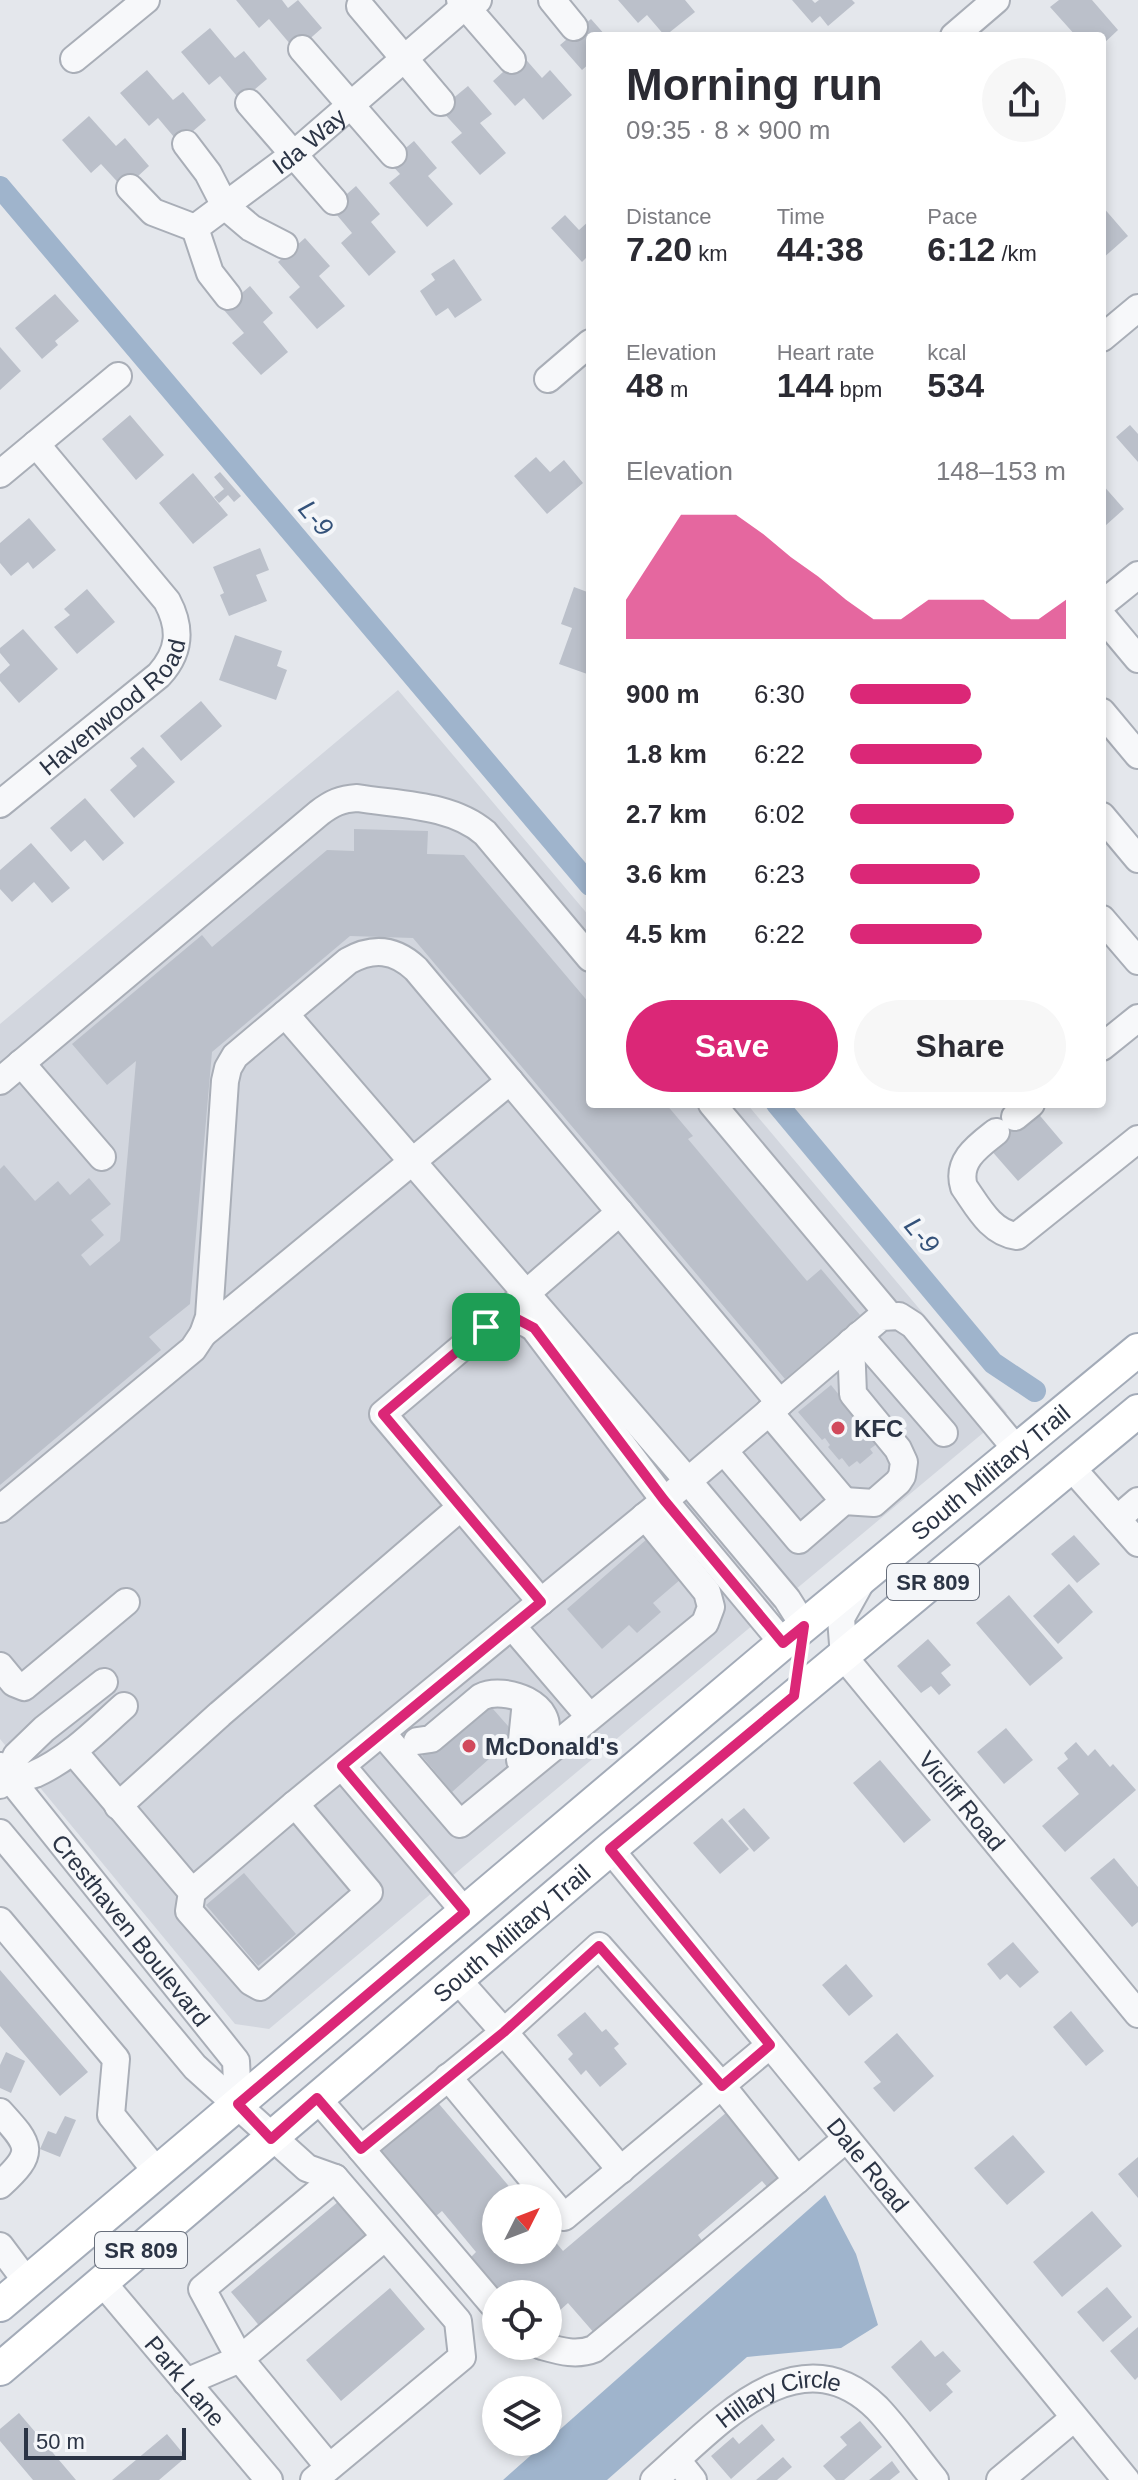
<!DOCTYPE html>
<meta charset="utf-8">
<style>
:root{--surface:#fff;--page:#f7f7f7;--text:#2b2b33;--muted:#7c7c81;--accent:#db2777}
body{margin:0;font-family:Arial,sans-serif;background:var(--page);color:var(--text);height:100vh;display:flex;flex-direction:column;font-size:30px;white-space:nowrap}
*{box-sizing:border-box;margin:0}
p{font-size:26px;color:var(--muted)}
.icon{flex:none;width:44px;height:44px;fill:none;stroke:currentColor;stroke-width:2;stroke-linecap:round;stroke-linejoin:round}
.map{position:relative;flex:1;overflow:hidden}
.details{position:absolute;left:586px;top:32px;width:520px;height:1076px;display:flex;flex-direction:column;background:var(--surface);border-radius:8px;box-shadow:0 4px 12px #0003}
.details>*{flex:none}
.needle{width:52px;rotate:48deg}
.fabs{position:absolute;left:482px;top:2184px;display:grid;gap:16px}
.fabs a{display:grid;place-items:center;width:80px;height:80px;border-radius:50%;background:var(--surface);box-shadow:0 4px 12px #0003;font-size:40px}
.scale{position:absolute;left:24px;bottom:20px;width:162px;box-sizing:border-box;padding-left:8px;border:4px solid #2b3445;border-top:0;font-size:22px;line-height:28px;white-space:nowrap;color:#2b3445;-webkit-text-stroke:6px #f4f6f9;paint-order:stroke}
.pin{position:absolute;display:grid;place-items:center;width:68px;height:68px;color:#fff;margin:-34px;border-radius:16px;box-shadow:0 4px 12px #0006}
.round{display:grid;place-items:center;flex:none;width:84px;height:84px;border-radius:42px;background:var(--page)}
.overview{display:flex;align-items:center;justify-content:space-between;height:136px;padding:0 40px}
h1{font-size:44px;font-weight:700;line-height:60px}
.stats{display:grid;grid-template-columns:repeat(3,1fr);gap:12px;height:136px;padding:8px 40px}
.stats div{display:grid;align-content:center}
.stats b{font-size:34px;font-weight:700}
.stats small{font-size:22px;font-weight:400}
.stats p{font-size:22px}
.chart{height:224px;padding:16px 40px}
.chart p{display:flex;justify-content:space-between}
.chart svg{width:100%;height:144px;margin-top:8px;fill:var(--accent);opacity:.7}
.primary-button{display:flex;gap:16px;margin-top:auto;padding:16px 40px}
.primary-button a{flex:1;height:92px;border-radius:48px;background:var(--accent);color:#fff;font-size:32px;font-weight:700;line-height:92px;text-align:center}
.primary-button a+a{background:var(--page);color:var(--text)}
ul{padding:0 40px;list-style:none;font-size:26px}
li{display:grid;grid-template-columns:128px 96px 1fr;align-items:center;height:60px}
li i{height:20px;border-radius:10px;background:var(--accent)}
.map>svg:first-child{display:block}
.built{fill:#d2d6de}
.water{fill:#9fb4cc}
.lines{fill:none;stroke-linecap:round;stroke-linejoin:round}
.canal{stroke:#9fb4cc;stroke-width:22}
.building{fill:#bbc0ca}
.minor-casing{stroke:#a9aeb7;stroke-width:30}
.major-casing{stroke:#a3abb8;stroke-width:36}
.minor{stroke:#f7f8fa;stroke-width:26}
.major{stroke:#fff;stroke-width:32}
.route-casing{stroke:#fff;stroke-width:16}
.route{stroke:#db2777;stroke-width:10}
.poi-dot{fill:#d1495b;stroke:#f4f6f9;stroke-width:3}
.labels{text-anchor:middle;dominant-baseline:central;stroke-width:8;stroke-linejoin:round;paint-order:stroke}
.shield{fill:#f4f6f9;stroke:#676e7b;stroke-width:2}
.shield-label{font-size:22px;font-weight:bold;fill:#2b3445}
.street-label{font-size:24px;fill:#2b3445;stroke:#f4f6f9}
.poi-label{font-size:24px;font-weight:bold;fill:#2b3445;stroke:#f4f6f9;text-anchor:start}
.water-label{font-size:26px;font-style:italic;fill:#34527a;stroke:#f4f6f9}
</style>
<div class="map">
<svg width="1138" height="2480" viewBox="0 0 1138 2480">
<rect width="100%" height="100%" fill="#e4e7ec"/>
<path class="built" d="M398,690l192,227v187h157l260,309 -738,616 -34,-5 -235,-285v-715z"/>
<path class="water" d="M825,2195l31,59 22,71 -37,23 -94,9 -140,123h-104z"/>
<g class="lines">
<path class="canal" d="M0,187l590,698
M777,1104l216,259 42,28"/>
</g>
<path class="building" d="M236,0h46l6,8 10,-8 24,28 -26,23 -27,-32 -10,9z
M618,0h67l10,12 -30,24 -18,-21 -9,8z
M792,0h20l3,3 4,-3h33l3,3 -27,23 -8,-10 -8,7z
M1059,0h33l26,30 -16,15v-9h-26l-26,-29z
M591,19l15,17h-16v27l-8,7 -22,-25z
M210,28l25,30 9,-7 23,28 -26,22 -21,-25 -11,9 -28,-33z
M522,55l20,23 8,-8 22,25 -29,25 -19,-22 -9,8 -22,-25z
M147,70l26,30 10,-8 23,28 -27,23 -21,-25 -9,8 -29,-33z
M468,86l24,28 -12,9 26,30 -26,22 -29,-33 11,-9 -22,-24z
M89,116l27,30 9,-8 24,28 -25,23 -23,-25 -10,9 -29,-33z
M414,141l23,27 -9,8 25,28 -26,23 -38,-44 11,-9 -11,-12z
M356,186l24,28 -9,8 25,30 -27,24 -28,-33 11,-10 -21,-25z
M1102,206l26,30 -26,23z
M565,215l14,15 11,-10v34l-8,8 -31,-34z
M305,238l25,28 -11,10 26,30 -28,23 -28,-32 11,-10 -22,-25z
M454,259l28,41 -27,18 -7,-10 -12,8 -16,-25 15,-11 -4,-6z
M250,286l23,27 -10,9 25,30 -27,23 -29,-32 12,-10 -21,-24z
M55,294l24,27 -24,20 3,4 -16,14 -27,-31z
M0,347l21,24 -21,19z
M130,415l34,40 -28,25 -34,-41z
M1130,425l8,9v28l-22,-25z
M536,457l14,15 14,-12 19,23 -36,31 -33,-38z
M220,472l21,24 -7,6 -6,-7 -9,8 -5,-6 10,-8 -10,-12z
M193,473l35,42 -35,29 -34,-41z
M1102,484l22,25 -19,17 -3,-3z
M29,518l27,32 -23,19 -5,-7 -17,14 -11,-13v-20z
M260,548l9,22 -13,5 11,26 -38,15 -9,-21 4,-2 -11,-26z
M574,587l16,6v82l-31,-11 13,-36 -11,-4z
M87,589l28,33 -38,32 -23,-27 16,-12 -6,-6z
M23,629l35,40 -39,34 -19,-22v-7l10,-9 -10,-12v-5z
M235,635l47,16 -5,15 10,4 -11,30 -57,-20z
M201,701l21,25 -41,35 -21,-25z
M143,747l32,35 -41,36 -24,-28 27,-24 -7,-8z
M85,798l39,45 -21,18 -18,-21 -14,12 -21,-24z
M354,829l74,2 -1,23 37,1 126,149v100h76l27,32 -5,3 119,142 14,-12 39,46 -75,64 -372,-441 -63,-2 -138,116 -22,252 -41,33 12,13 -161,135v-316l4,-4 31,36 23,-20 12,14 19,-17 22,26 -20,16 13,15 -23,20 9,11 30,-25 16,-180 -29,24 -35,-41 130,-109 10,12 115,-97 27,1z
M31,843l39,45 -18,15 -18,-21 -22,20 -12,-13v-19z
M1009,1110l27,1 27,32 -45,38 -28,-32 1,-24z
M831,1385l47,58 -8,6 3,4 -13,11 -3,-3 -8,6 -7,-9 -3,2 -11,-13 2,-2 -5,-7 -3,2 -24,-28z
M1074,1535l26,29 -23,19 -26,-29z
M647,1539l34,40 -28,24 8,9 -24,21 -8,-8 -27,24 -35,-40z
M1069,1584l24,28 -35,32 -25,-28z
M1009,1595l54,63 -33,28 -54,-63z
M928,1639l23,26 -10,8 10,12 -12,10 -8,-9 -10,7 -24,-27z
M486,1701l30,34 -64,57 -30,-36z
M1006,1728l27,32 -29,24 -27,-32z
M1076,1742l12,14 7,-7 15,18 3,-3 23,26 -71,62 -23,-26 37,-32 -22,-26 11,-9 -4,-6z
M880,1760l51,60 -27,23 -51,-60z
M744,1808l26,30 -16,14 -26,-31z
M722,1818l27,31 -29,25 -27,-31z
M1114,1858l24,29v35l-6,5 -42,-49z
M244,1873l52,61 -38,32 -52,-61z
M1013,1942l26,30 -19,16 -13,-14 -7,6 -13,-16z
M846,1964l27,32 -24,20 -27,-31z
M0,1970l88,102 -28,24 -60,-70z
M1071,2011l33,40 -18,15 -33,-39z
M585,2012l17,20 4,-3 13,15 -5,4 13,16 -27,23 -14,-17 -5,5 -13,-16 5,-5 -16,-19z
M897,2033l37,43 -40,36 -21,-24 8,-6 -17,-20z
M6,2052l19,9 -14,32 -11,-5v-23z
M434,2098l85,100h-23v52h52v-17l15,18 164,-139 55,65 -14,11 -6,-7 -64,54 5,7 -108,92 -27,-31 -20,18v-27h-48l-30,-36 6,-6 -34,-41 -6,5 -59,-70z
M65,2116l11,4 -16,37 -20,-8 8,-18 8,3z
M1013,2135l32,37 -38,33 -33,-37z
M1138,2157v41l-20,-24z
M339,2201l31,37 -108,91 -31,-37z
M1092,2211l30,35 -60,51 -29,-35z
M1107,2287l25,30 -29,25 -26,-30z
M390,2288l35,41 -84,72 -35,-41z
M1138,2327v50l-3,3 -25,-29z
M921,2340l14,17 8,-6 18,20 -15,13 7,8 -23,20 -39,-45z
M19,2413l57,67h-43l-33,-39v-12z
M860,2421l22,26 -38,33h-8l-13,-14 24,-21 -7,-8z
M762,2424l13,16 -44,39 -20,-23 22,-19 6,7z
M167,2434l19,23 -27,23h-47z
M783,2457l9,10 -15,13h-21z
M892,2461l8,11 -10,8h-21z"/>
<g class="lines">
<defs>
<g id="minor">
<path d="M460,0l52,60"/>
<path d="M552,0l22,27"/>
<path d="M360,6l81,96"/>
<path d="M954,36l42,-36"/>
<path d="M302,49l91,105"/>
<path d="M74,59l72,-59"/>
<path d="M249,103l85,98"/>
<path d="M186,144l22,29 17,33 26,22 33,17"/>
<path d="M130,188l23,24 42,16"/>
<path id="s1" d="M228,296l-18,-23 -15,-45 98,-73 172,-149 13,-6"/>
<path d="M1102,338l36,-30"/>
<path d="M548,379l42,-36"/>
<path d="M0,474l118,-98"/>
<path d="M1102,604l36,-29"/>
<path d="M1102,616l36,43"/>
<path d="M1102,712l36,43"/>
<path id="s2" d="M0,804l159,-129c21,-23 23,-46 8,-74l-131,-157"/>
<path d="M1102,816l36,43"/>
<path d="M1102,919l36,42"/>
<path d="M285,1014l403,467 -393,323"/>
<path d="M1102,1047l36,-29"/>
<path d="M21,1063l81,94"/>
<path d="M0,1081l319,-268c13,-10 22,-14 38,-15 42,7 94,6 128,35l105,125"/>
<path d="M712,1104l177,211"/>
<path d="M1015,1117l16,-13"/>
<path d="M996,1132c-18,14 -40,29 -32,55 14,20 27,46 53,49l121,-97"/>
<path d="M514,1304l106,-92"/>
<path d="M203,1334l307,-253"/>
<path d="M859,1335l85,98"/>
<path d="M769,1412l75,89"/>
<path d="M724,1451l75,89 45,-39 30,2 24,-21 4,-6 2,-14 -6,-13 -45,-55 -2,-52"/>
<path d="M1071,1467l67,76"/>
<path d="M0,1509l193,-160 10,-15 6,-17 16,-236 3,-13 7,-12 113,-95c25,-14 47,-12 68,8l364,434"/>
<path d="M1117,1519l21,-18"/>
<path id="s3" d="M860,1584l-19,34 3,39 294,357"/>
<path d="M541,1602l-158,-188 103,-87c17,-12 31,-11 48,1l130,172 119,143"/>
<path d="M512,1626l77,90"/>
<path d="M804,1626l-17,-27 -99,-118 193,-164 18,-1 14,9 104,125"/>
<path d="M0,1666l14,17 10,4 102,-85"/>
<path d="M382,1733l78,91 245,-201 6,-16 -4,-15 -62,-76"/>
<path d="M417,1741l14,-2 50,-42c23,-12 78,8 62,41 -3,8 -11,13 -17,18"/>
<path d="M73,1751l119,141 -3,19 62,71 9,5 109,-95 -74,-88 -103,88"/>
<path d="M520,1760l6,-59"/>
<path id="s4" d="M0,1766l236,295 2,43"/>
<path d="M342,1766l123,146"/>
<path d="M10,1778l6,-22 28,-27 60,-47"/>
<path d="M0,1785c15,-11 20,-5 35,-11 34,-15 62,-44 89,-68"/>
<path d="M118,1806l102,-92 241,-207"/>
<path d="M0,1833l195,234 112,101 28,10 123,143 4,36 -148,123"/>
<path id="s5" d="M610,1849l516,631"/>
<path d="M0,1921l116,138 -5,56 46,57"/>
<path d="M448,2077l116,140 206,-172"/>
<path d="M317,2098l44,51 143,-117 -47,-53"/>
<path d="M0,2112c31,34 36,40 0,73"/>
<path d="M361,2149l135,159"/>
<path d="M621,2170l-117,-138 95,-86 123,140 75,94 49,-41"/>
<path d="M0,2246l27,36"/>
<path id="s6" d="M103,2283l166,197"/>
<path d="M542,2346c18,5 34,10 52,3l203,-169"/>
<path d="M186,2382l54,-23 145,-122"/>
<path d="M677,2460l16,20"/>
<path d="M329,2467l-89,-108 -38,-70 133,-111"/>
<path id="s7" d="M654,2480c60,-52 143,-151 223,-72 21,22 39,49 58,72"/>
<path d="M1000,2480l74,-62"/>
</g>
<g id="major">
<path id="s8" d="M0,2305l783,-662 355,-293"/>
<path id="s9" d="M0,2369l610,-520 528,-438"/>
</g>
</defs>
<use href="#minor" class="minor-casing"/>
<use href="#major" class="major-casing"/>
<use href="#minor" class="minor"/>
<use href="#major" class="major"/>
</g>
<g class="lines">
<defs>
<path id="route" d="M505,1318h10l19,10 130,172 119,143 21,-17 -10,70 -184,153 160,196 -48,41 -123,-140 -95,86 -143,117 -44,-51 -46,41 -33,-35 227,-192 -123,-146 199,-164 -158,-188 103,-87z"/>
</defs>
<use href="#route" class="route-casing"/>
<use href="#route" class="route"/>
</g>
<g class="poi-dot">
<circle cx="838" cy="1428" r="8"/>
<circle cx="469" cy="1746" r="8"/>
</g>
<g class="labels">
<g class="shield">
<rect x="887" y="1564" width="92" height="36" rx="6"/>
<rect x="95" y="2232" width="92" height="36" rx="6"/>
</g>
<g class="shield-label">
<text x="933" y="1582">SR 809</text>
<text x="141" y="2250">SR 809</text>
</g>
<g class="street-label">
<text stroke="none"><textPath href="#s1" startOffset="220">Ida Way</textPath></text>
<text stroke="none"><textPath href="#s2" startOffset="150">Havenwood Road</textPath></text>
<text stroke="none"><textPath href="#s8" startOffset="1294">South Military Trail</textPath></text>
<text stroke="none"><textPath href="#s3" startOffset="264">Vicliff Road</textPath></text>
<text stroke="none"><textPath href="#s4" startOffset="210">Cresthaven Boulevard</textPath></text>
<text stroke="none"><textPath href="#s9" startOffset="672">South Military Trail</textPath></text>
<text stroke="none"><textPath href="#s5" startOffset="408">Dale Road</textPath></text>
<text stroke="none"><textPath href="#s6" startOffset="128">Park Lane</textPath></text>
<text stroke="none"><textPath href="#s7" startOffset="154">Hillary Circle</textPath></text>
</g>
<g class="poi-label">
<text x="854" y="1428">KFC</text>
<text x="485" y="1746">McDonald's</text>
</g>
<g class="water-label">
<text transform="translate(316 518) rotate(50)">L-9</text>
<text transform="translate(922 1235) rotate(50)">L-9</text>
</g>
</g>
</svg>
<div class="fabs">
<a><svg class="needle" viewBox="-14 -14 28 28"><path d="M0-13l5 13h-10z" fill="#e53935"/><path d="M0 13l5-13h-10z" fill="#7c7c81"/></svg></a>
<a><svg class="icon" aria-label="locate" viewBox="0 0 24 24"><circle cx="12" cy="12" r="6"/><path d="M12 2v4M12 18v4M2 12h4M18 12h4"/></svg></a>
<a><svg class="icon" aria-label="layers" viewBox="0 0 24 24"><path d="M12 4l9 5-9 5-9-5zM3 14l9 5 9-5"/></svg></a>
</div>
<div class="scale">50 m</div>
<div class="pin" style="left:486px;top:1327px;background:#1e9e55"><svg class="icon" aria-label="arrive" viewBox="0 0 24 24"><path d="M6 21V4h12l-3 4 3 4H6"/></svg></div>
<section class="details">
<div class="overview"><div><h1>Morning run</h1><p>09:35 · 8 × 900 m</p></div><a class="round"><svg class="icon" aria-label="share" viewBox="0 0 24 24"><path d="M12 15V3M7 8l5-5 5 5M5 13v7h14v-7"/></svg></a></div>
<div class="stats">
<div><p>Distance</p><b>7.20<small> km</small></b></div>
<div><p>Time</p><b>44:38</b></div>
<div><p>Pace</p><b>6:12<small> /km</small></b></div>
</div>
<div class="stats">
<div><p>Elevation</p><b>48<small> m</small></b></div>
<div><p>Heart rate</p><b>144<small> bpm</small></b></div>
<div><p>kcal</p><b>534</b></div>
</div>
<div class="chart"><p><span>Elevation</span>148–153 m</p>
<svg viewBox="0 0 160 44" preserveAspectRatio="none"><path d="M0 44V32L10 19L20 6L30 6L40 6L50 12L60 19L70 25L80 32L90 38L100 38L110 32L120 32L130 32L140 38L150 38L160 32V44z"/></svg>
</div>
<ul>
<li><b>900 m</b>6:30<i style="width:56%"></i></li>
<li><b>1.8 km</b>6:22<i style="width:61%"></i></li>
<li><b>2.7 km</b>6:02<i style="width:76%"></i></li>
<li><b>3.6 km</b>6:23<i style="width:60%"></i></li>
<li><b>4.5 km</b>6:22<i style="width:61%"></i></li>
</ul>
<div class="primary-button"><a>Save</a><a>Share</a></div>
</section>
</div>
